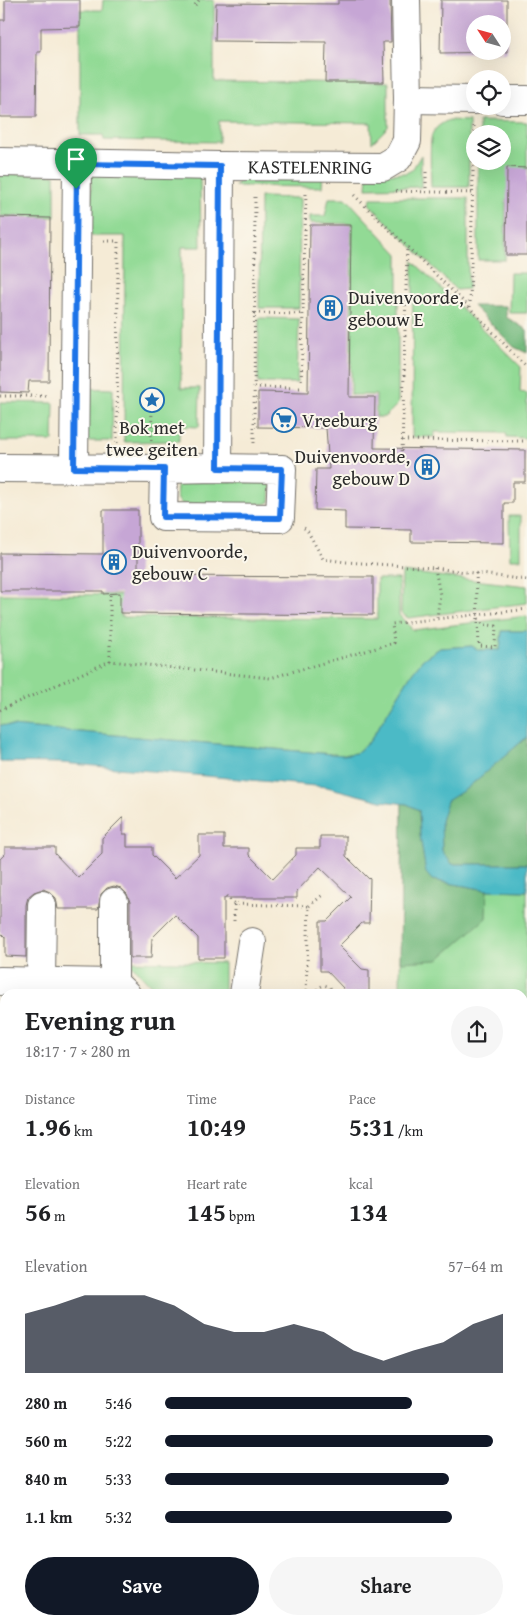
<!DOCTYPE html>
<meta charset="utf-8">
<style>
:root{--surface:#fff;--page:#f6f6f6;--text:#202124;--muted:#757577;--accent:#111827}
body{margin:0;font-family:"Gentium Book Plus",serif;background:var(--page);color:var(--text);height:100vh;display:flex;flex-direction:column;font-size:19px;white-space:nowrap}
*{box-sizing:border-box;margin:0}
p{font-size:16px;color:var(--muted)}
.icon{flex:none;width:28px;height:28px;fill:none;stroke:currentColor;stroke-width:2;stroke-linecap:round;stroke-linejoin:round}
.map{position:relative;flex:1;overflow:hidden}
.panel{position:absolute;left:0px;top:989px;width:528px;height:636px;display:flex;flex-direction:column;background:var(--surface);border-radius:15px 15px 0 0;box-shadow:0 5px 20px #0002}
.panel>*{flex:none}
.needle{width:32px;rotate:306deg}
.controls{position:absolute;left:466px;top:15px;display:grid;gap:10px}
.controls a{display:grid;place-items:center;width:45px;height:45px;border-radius:50%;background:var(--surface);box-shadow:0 5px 20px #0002;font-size:25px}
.pin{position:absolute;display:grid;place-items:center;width:42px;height:42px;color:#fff;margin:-51px -21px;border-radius:50% 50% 50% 0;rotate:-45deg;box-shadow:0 0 5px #0007}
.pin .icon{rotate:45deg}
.round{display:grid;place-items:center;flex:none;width:52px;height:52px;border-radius:26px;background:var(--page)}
.overview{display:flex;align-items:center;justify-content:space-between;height:85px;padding:0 25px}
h1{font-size:28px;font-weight:600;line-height:38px}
.metrics{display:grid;grid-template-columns:repeat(3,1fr);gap:8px;height:85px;padding:5px 25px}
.metrics div{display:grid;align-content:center}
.metrics b{font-size:25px;font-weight:600}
.metrics small{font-size:14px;font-weight:400}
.metrics p{font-size:14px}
.chart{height:140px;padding:10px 25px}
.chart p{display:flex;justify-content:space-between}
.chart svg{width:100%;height:90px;margin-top:5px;fill:var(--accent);opacity:.7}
.cta{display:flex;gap:10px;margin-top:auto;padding:10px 25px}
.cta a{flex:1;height:58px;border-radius:30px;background:var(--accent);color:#fff;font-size:20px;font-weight:600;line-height:58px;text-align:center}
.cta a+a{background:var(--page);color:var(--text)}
ul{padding:0 25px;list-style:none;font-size:16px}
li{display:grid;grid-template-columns:80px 60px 1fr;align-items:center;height:38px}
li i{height:12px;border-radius:6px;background:var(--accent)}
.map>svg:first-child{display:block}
.green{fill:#92da95;stroke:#5e8260}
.forest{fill:#75ba7e;stroke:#507254}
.water{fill:#4cbac6;stroke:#3c7278}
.building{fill:#c6a6d5;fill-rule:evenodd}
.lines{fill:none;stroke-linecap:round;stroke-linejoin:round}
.lane-casing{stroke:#726e67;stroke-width:18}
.street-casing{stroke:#726e67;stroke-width:30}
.path{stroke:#726e67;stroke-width:3;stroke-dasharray:1 4;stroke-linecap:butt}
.lane{stroke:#fff;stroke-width:15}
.street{stroke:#fff;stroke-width:28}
.route-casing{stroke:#fff;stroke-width:10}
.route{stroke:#1a73e8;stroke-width:6}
.labels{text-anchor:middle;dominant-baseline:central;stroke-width:4;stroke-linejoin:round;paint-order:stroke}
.street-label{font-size:19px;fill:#2b2b2b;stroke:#fbf7ec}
.poi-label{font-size:19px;fill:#2b2b2b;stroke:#fbf7ec;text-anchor:start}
</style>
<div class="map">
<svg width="527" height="1624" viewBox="0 0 527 1624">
<rect width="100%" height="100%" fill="#fbf7ec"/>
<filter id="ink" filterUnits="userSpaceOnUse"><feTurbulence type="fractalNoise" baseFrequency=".02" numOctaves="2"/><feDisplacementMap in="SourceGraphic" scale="10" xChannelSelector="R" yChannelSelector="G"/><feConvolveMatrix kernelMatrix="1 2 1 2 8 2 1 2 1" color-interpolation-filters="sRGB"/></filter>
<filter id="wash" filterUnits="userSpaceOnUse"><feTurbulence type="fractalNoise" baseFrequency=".0096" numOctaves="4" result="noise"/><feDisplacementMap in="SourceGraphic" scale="20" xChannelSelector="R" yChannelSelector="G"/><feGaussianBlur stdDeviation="1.12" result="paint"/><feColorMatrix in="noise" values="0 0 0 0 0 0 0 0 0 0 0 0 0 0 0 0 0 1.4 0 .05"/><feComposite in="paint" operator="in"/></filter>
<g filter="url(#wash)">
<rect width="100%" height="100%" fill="#f5ebd6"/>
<path class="green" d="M103,0h111v81l174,2v44l-16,16 -1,-20 -152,-2v21l-115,-2 -1,-5h-23v-125h22z
M449,120l20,1v66h-38c0,-11 -2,-44 1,-52 2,-7 10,-12 17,-15z
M479,121l48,1v49l-3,29h-18l-1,60h-27v-99h24v-27h-23z
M421,155v32l-54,1 1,-13 38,-2 6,-3z
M0,173l55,2v42l-55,-1z
M91,173l109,1 1,73h-19l-1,141h19l-1,39 -20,-1v15l-55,1 1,-206h-34z
M323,174l-1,13 -87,-1 3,-5 7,-5z
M260,197l40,1 -1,110h-40z
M329,198h17l52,56v150l-13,13h-9v-22h-25l1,-171 -42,-1v-7h15z
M371,198h97v91l-12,1 -87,-86z
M413,261l108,106 -1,25 7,1v45l-20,-1 -1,-4 -71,-1 -1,5h-22z
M510,273h17v40h-18z
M259,318l40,1 -2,64h-39z
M81,388l32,1 -1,52h-31z
M0,402l54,1 -1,38h-53z
M180,481l86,1 5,4 -1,16 -5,2h-83c-7,-4 -7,-16 -2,-23z
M509,516h12v43h-11z
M402,572l125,14v17l-119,15 -7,-5z
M377,579h22v36l14,15 114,-14v15h-25l-2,19h-22l-6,-4 -32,2 -17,11 -11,14 -42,68 -14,12 -13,2 -343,-30v-131l121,1v22l256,2z
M402,803l85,87 40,1v208h-5v-105h-122z
M128,961l96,2v31h-65z
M0,993l5,1v107l-5,-1z
M0,1190h2l-2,159z
M522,1492h5v132h-76v-4h71z"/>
<path class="forest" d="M473,306h33v11l21,13v23l-13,-6z
M527,737v127h-76l-9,-12 -1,-31 6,-21 19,-11z
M402,803l5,1 12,6 1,25 6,37 6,8 55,10 -1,28 -48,42 -38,2z
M0,1100l5,1v36h-5z"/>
<path class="water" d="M502,631h25v106l-61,52 -19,12 -6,20 1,30 10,13h75v27l-40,-1 -55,-10 -6,-7 -6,-38 -1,-25 -12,-6 -26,-3 -54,-14 -265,-24 -62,-1v-37l343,30 13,-2 14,-12 42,-68 11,-14 17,-11 32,-2 6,4h22z"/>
<g id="blocks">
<path class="building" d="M5,0h75v27l-39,1v24h-4l-1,65h-36v-97h5z
M338,0h52l1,42h-8l1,40h-59l1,-40 -111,-1 1,-38 122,1z
M441,0h66v52l-67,1zM475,24h27v27h-27z
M507,167l20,1v87h-21z
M0,217l50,1 -1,163h-20l-1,12 -28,-1z
M310,225h41l-2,172h26l-1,51 151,2v32h-12v21h-9v40l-93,-1v-12l-66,-1v-18l-30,-1 1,-41h13l-3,-41 -68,-1v-35l50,1z
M103,510h35v66l235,1v38l-253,-2v-20l-17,1v-3h-103v-38l103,1z
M123,817v17h4v13h25v8l23,23 24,-23v-20h25v13h25v7l24,24 23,-24v-7h24v-12h26v20l23,23 1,-1 -1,45h-7l-23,23 23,23 7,1v24h-26v-6l-16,-17h-7v-50h7l24,-24 -31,-30 -23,24v7h-73v60h-26v-20l-23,-23 -23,23 -1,20h-21v-56l-3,-8 -6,-6 -7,-2 -7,2 -6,6 -3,15h-40l-2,-11 -6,-6 -7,-3 -9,3 -6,5 -2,8v52l-21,-1v-19l-5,-5v-73l5,-5v-7h50v7l23,24 24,-24v-16z"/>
</g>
</g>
<g filter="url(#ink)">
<use href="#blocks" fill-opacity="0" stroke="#726e67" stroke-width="1"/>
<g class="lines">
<defs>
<path id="lane" d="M0,1178h5"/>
<g id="street">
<path d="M406,0l2,99"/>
<path d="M502,100h25"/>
<path id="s1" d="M0,162l220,4 163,1 15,-9 9,-17 1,-42 67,1"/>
<path d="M0,468l164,1"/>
<path d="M218,468l64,1 -2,49 -117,-1 1,-48z"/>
<path d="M218,468l2,-302"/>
<path d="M74,469l3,-305"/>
<path d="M0,981l114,2 12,11"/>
<path d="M41,982l1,-77"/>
<path d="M114,983v-81"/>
<path d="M244,994l8,-52"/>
<path d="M0,1438h5"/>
<path d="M261,1624v-4"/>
<path d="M308,1624v-4"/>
</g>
</defs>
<use href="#lane" class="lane-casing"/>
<use href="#street" class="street-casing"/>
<path class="path" d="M195,5l4,-5
M426,167v25
M396,191l77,2
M354,195l116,113 57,60
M104,241h14l-1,202
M470,307l4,-181
M254,313l49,1
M254,387l47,1 5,-195
M0,396h47
M402,440l125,1
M151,441l1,-32
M254,443l1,-249
M402,456l5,-209
M304,528l3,2 16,29 23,3 89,6 92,12
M435,568l5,27 -3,23
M476,573l3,73 16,1 1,-21 -14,-2 -5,-8
M110,661v-70
M0,710l110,-49 160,17 124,-35 -2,-19c45,-6 90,-9 135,-15
M226,896l8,8
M309,906l15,-12
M234,921v-17l75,2 -3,88
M306,993h9
M315,994l3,-6 6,-3 6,2 3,7
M0,1030h5
M0,1061l5,-4
M522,1106h5
M522,1117h5
M522,1485h5
M120,1624v-4
M227,1624v-4"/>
<use href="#lane" class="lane"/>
<use href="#street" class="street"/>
</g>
</g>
<g class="lines" filter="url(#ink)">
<defs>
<path id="route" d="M77,164l143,2 -2,302 64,1 -2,49 -117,-1 1,-48 -90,-1z"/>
</defs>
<use href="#route" class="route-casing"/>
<use href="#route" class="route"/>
</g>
<defs>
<symbol id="building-ring" viewBox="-11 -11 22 22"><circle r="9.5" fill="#fbf7ec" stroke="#1f6fb2" stroke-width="1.5"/><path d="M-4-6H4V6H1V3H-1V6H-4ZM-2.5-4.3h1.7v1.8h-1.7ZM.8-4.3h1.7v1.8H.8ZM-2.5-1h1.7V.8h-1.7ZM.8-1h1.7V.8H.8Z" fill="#1f6fb2"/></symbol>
<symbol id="sight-ring" viewBox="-11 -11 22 22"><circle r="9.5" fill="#fbf7ec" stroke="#1f6fb2" stroke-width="1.5"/><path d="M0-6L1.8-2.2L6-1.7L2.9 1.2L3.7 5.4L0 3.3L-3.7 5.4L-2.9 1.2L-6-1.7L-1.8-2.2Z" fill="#1f6fb2"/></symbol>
<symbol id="supermarket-ring" viewBox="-11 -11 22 22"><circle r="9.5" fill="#fbf7ec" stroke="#1f6fb2" stroke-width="1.5"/><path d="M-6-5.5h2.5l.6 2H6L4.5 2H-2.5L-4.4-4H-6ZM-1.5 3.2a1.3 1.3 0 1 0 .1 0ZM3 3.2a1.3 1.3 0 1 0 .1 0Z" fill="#1f6fb2"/></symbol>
</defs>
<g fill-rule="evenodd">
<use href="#building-ring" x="316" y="294" width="28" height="28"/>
<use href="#sight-ring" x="138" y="386" width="28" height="28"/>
<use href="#supermarket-ring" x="270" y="406" width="28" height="28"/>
<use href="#building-ring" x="413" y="453" width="28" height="28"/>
<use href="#building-ring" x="100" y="548" width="28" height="28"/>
</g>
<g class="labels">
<g class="street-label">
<text stroke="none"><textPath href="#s1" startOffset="310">KASTELENRING</textPath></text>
</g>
<g class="poi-label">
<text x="348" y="297">Duivenvoorde,<tspan x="348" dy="22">gebouw E</tspan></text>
<text x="302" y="420">Vreeburg</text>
<text x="152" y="427" text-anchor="middle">Bok met<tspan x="152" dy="22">twee geiten</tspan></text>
<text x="410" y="456" text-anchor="end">Duivenvoorde,<tspan x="410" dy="22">gebouw D</tspan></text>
<text x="132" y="551">Duivenvoorde,<tspan x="132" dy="22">gebouw C</tspan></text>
</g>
</g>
</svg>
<div class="controls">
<a><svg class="needle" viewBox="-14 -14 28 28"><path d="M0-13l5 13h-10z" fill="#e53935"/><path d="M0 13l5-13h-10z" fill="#757577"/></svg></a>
<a><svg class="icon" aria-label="locate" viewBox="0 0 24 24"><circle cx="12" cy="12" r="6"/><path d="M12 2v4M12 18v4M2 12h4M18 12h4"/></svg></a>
<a><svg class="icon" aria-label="layers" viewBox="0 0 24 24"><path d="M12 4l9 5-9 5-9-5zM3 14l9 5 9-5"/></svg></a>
</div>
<div class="pin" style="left:76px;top:189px;background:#1e9e55"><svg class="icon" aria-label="arrive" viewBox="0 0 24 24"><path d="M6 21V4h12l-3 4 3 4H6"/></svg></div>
<section class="panel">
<div class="overview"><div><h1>Evening run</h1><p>18:17 · 7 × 280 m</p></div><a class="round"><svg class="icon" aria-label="share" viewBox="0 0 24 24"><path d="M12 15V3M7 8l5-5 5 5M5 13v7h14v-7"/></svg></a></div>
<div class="metrics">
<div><p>Distance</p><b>1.96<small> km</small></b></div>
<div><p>Time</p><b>10:49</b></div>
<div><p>Pace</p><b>5:31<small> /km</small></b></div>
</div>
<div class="metrics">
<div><p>Elevation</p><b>56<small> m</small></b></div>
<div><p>Heart rate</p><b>145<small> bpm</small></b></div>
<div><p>kcal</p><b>134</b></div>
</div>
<div class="chart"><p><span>Elevation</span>57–64 m</p>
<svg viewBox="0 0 160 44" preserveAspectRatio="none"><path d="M0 44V15L10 11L20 6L30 6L40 6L50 11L60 20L70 24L80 24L90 20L100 24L110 33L120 38L130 33L140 29L150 20L160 15V44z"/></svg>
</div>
<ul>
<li><b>280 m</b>5:46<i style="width:73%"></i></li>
<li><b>560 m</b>5:22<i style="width:97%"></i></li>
<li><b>840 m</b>5:33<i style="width:84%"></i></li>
<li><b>1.1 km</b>5:32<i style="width:85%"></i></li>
</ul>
<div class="cta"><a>Save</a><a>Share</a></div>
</section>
</div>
